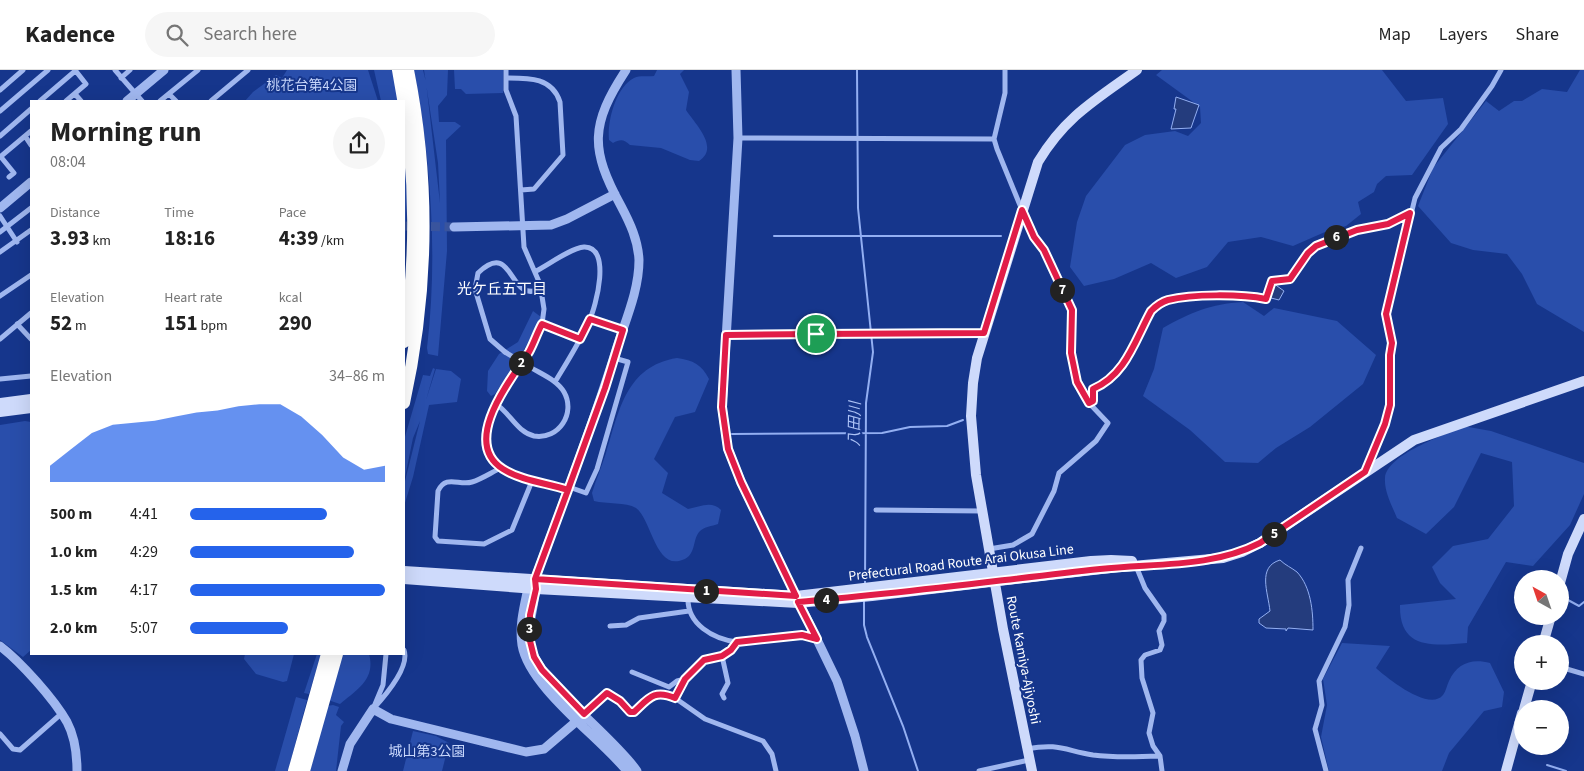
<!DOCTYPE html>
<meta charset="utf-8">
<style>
:root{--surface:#fff;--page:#f6f6f6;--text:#222;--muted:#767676;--line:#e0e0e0;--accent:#2563eb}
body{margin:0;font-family:"Source Sans 3","Noto Sans JP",sans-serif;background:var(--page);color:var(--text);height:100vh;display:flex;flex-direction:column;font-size:19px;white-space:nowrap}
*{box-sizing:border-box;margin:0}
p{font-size:16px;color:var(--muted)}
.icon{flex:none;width:28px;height:28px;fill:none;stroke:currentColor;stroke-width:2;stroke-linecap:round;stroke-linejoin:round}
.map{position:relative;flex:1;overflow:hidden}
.drawer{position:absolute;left:30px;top:30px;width:375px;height:555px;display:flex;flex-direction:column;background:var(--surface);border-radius:0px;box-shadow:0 5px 20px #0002}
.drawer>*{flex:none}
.needle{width:32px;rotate:320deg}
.controls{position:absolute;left:1514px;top:500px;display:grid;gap:10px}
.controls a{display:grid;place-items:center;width:55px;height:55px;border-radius:50%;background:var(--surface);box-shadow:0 5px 20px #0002;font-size:25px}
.pin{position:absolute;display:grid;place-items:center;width:42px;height:42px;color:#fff;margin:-21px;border:2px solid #fff;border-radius:50%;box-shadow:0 1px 5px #0007}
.km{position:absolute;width:25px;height:25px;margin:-12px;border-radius:50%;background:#222;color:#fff;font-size:14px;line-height:25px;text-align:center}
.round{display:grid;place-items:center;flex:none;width:52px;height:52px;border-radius:26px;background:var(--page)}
.overview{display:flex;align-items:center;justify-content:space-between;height:85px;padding:0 20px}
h1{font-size:28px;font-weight:700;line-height:38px}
.figures{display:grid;grid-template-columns:repeat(3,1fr);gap:8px;height:85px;padding:5px 20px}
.figures div{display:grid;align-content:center}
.figures b{font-size:21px;font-weight:700}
.figures small{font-size:14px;font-weight:400}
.figures p{font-size:14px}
.chart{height:140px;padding:10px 20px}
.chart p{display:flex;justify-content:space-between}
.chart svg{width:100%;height:90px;margin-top:5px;fill:var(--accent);opacity:.7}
ul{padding:0 20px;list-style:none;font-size:16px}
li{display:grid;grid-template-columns:80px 60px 1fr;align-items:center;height:38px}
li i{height:12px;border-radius:6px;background:var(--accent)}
header{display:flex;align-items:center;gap:30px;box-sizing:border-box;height:70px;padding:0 25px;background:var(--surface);border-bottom:1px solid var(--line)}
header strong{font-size:24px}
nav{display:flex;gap:28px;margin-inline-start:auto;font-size:18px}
.search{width:350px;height:45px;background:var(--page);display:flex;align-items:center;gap:12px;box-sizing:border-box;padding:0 18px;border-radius:28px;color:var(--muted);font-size:19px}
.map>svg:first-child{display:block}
.green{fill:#294eab}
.water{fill:#243c7d;stroke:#93aff2}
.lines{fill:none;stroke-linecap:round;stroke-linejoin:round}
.stream{stroke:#93aff2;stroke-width:2}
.tertiary-tunnel{stroke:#39549d;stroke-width:9;stroke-dasharray:9 4.5;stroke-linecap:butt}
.minor{stroke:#a0b7ef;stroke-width:5}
.tertiary{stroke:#a0b7ef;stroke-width:9}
.secondary{stroke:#cedafb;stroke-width:10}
.motorway{stroke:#fff;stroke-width:12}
.minor-bridge{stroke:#a0b7ef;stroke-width:5}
.route-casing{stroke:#fff;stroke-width:10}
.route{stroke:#e11d48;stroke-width:6}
.labels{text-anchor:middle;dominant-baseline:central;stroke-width:4;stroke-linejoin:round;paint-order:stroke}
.park-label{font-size:14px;fill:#c7d6fb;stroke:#16368c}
.street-label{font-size:14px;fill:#fff;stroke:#16368c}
.neighbourhood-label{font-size:15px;fill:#fff;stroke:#16368c}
.water-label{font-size:15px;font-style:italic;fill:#acc2f6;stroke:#16368c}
</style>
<header>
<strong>Kadence</strong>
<div class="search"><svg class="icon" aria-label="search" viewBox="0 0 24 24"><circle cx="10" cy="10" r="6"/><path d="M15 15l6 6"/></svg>Search here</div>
<nav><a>Map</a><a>Layers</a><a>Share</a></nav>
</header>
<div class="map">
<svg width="1584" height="701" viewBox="0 0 1584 701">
<rect width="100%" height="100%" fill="#16368c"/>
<path class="green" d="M287,0h81l10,31h-133l8,-9 23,-17 6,3z
M374,0h18l7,31h-18z
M414,0h9l3,12 14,121 -2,-40 -14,-93h24l-1,25 -9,11 1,16h16l6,4 -15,14 1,111 -9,105 -10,-2 -1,-6c11,-92 4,-187 -13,-278z
M454,0h49v23l-37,1 -5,-5h-6z
M657,0h27l-4,4 9,18 -3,18c9,14 34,37 13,51l-9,-1 -29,-12 -31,-3c-6,-6 -10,-6 -17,-2l-4,-3c-2,-19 7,-53 25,-62 6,-3 14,-1 20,-2z
M1162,0h220l24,31 37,-3 5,26 -36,51 -26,1 -9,8 -3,8 -16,10 3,12 -15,12 -21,6 -32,14 -32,-9 -33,5 -21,25 -31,11 -25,-15 -37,16 -30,7 -14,-19 7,-45 9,-26 39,-51 20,-10 30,-4 13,5 13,-13 -1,-16 -44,-32z
M1580,0h4v262l-47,-28 -15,-30 -15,-20 -34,-4 -22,-7 -33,-37 15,-38 53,-67 13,10 15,-10h8l20,-12 25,3z
M404,66l4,37 -4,106z
M1243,232l21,14 10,-8 63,13 39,34 -13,29 -53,43 -34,21 -18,15 -33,-1 -35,-32 -47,-34 11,-27 9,-41c29,-16 47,-24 80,-26z
M533,241l8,6 -5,14 -41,63 -4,2 -4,-5 1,-20 11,-17 19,-12z
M677,288c16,2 25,7 32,21l-14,33 -20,5 -21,42 14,14 -6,20 26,16c11,-2 24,-9 33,1l-3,14c-6,2 -14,3 -18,7 -9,9 -2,26 -21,30 -24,5 -28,-42 -43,-53 -10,-6 -30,-4 -42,-7l-2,-8c4,-14 10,-27 14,-40 13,-42 20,-87 71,-95z
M433,298l2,1 -9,31 10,-31 15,2 10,8 -4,23 -28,3 -16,72 -9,29v-21l16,-64 -7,17 -9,44v-42l19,-65 7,1z
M25,351l6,1v228l-8,7 -23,-17v-215z
M1463,356l28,5 93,32v31l-14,31 -37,41 -27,-4 -38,65 -1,16c-35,3 -68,6 -67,-38l56,-6 -16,-16 -8,-16 21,-21 35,-7 26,-33 -2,-44 -31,-9 -27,54 -28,27 -29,-16c-5,-12 -13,-27 -12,-40 2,-24 59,-42 78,-52z
M1342,573l48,3 -14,22c11,10 53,44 67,27 3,-4 4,-10 6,-14 8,-18 23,-23 41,-18l14,29 -2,15 -18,4 -35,42 -7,18h-113l-8,-34 6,-32 -4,-26z
M245,584h49l-7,27 -4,1 -27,-8 -12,-15z
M317,584h4l-12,40 -5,-1z
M342,584h27c7,25 -12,36 -29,50l-12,-4z
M296,627l11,3 -19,71h-13z
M333,635l6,2 -3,8 8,7 -3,4 -5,45h-26l17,-65z
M413,661l23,5 13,7 -7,28h-39z"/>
<path class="water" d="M1176,27l23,8 -8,23 -20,1 5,-20h-2z
M1273,213l11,8 -5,9 -8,-2 -2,-4z
M1280,490c5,5 12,8 17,12 14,15 16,39 16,58l-25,-2 -2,3v-2l-20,-1 -7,-5v-4l11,-8c-2,-19 -13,-44 10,-51z"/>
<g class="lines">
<path class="stream" d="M857,0l1,138 15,144 -7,51 -1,181
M774,166h227
M732,364l150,-1 28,-6 37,-1 16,-6
M1568,530l11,6 5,-4
M864,531v24l3,12 36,89 15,45
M1547,695l19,6"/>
<path class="tertiary-tunnel" d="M404,156l50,1"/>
<path class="minor" d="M115,0l27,31
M506,0v20l10,26 8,131 16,37 4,25 -2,15 -12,25 -39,63c-21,63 35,64 77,78
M121,8l9,-8
M506,8c22,0 46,-1 54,24l3,53 -29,34 -13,1
M0,20l23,-20
M75,24l6,7
M169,24l7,7
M40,31l35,-30
M66,31l20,-17 -11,-14
M160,31l38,-31
M211,31l37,-31
M0,41l48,-41
M0,66l31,-27
M25,66l6,9
M738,68l256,1
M0,87l31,-26
M1,87l13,16 -5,4
M0,146l17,26
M0,162l31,-24
M0,182l31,-22
M536,201c12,-6 35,-23 48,-24 28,-1 12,60 5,74 -9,21 -22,41 -34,61
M0,226l31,-21
M590,249l33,11
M17,254l14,15
M542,254l38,15
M726,265l258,-2
M0,269l31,-26
M505,282l-15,-13 -15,-50 3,-16c28,-27 31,7 45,16 5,4 12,2 18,1
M0,309l31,-3
M1089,333l4,-2v-12c33,-14 42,-49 58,-78 5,-5 10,-9 17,-11 24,-6 73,-6 98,-1l6,-18 18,-2 18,-26 8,-7 41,-16 31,-6 22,-11
M496,334c14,9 21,28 38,32 25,4 42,-23 30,-44 -7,-12 -23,-18 -34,-25
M501,398c-9,4 -19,11 -29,14 -13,4 -26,-8 -34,9l-3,46 3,4 46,3 28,-14 20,-49
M1366,401l19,-47 4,-19 1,-50 2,-12 -5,-29 28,-116 26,-50 20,-19 31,-43 9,-16
M569,417l17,6 11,-24 31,-107 -14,-4
M876,440l107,1
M989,479l24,-4 19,-11 22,-43 5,-18 37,-32 12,-18 -19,-20 -12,-21 -6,-29 2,-43 -29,-60 -11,-13 -36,-88 -3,-10 11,-46v-23
M1136,496l9,22 19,27v6l-5,10 3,14 -2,5 -15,5 -4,5 1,18 11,35 -4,20 4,13 7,10 2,15
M688,528c-1,26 25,41 49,44 6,1 13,-1 19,-2 21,-2 40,-7 61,-1
M610,556l16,-1 13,-7 50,-7
M386,584l-3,31 -10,24c11,-12 37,-42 31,-59
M722,586l6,27 -6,11 2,4
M1560,597l24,7
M632,602l37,15 8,-6 8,-2 19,-19 18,-4 9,-6 6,-8
M675,628l10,-19
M582,646l23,-23 7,2 18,17h4l17,-16 8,-3 16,5 30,21 58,22 9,13 4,17
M0,664l13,15 7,1 41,-36
M1027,679c31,-6 37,1 66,6 22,3 44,2 67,1
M979,701l50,-11
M1326,701l-11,-42 7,-24 -3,-24 26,-54 4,-22 -1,-25 13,-32"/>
<path class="tertiary" d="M626,0c-36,55 -36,79 -5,136 9,17 17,34 18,54 0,30 -13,59 -22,87 -24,79 -54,155 -82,232 3,23 -10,44 -4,68 9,37 81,88 106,124
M736,0l2,68 -16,269 6,42 13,33 96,199 18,55 9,35
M127,31l37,-31
M0,138l31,-26
M454,157l97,-2 16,-6 48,-25
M531,513l-3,5c-4,19 -9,38 -6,57 7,42 77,92 105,126
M0,576c20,15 54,53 67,76 8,15 10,32 10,49
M342,701l8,-27 23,-35 18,10 135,33 18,-3 34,-29"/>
<path class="secondary" d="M0,333l31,-4
M0,342l31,-4
M404,501l392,25 295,-35 20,-1 21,1
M404,509l132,10 262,14 74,-7 238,-28 113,-10 19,-6 18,-9 154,-103 170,-59
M1560,513l8,-29 16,-35
M1543,574l8,-28
M1524,639l8,-28
M1032,701l-29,-142 -27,-154 -5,-59 2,-33 4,-25 61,-196c27,-45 57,-62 99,-92
M1506,701l16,-58"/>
<path class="motorway" d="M398,0c18,90 20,181 6,272
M404,333c24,-109 26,-223 4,-333
M294,701l33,-117
M304,701l33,-117"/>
<path class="minor-bridge" d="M505,282l25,15"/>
</g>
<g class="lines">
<defs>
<path id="route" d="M816,264l-90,1 -4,72 6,42 13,33 55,114 -261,-17 33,-89c-21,-7 -46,-9 -65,-21 -43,-27 8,-90 26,-117 5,-9 8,-19 13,-28l38,15 10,-20 33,11 -18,58 -36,99 -1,3 -33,89 1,10 -6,26v26l4,16 8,13 42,44 23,-21 13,8 10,11h4c15,-14 20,-23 41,-14l10,-19 19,-19 18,-4 9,-6 6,-8 65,-7 15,4 -19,-37c101,-8 202,-22 302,-33 54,-6 111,-1 160,-26l105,-71 20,-48 5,-19v-50l2,-12 -6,-29 24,-101 -22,11 -31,6 -41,16 -8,7 -18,26 -18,2 -6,18c-25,-5 -74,-5 -98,1 -7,2 -12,6 -17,11 -16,29 -25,64 -58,78v12l-4,2 -12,-21 -6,-29 1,-43 -28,-60 -10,-13 -12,-27 -38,123 -168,1"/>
</defs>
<use href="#route" class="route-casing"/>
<use href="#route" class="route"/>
</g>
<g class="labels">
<g class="park-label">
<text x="312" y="16">桃花台第4公園</text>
<text x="427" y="682">城山第3公園</text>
</g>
<g class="street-label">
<text transform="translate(961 493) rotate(-7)">Prefectural Road Route Arai Okusa Line</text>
<text transform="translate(1023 590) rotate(79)">Route Kamiya-Ajiyoshi</text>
</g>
<g class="neighbourhood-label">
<text x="502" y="219">光ケ丘五丁目</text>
</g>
<g class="water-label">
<text transform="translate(855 354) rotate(-89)">八田川</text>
</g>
</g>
</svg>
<div class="controls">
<a><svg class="needle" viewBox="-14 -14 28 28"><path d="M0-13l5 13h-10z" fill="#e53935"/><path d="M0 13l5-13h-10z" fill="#767676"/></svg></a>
<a>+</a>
<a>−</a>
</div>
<div class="pin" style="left:816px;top:264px;background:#1e9e55"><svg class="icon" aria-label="arrive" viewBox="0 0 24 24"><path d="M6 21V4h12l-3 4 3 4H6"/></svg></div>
<b class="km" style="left:706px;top:521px">1</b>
<b class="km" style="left:521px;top:293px">2</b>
<b class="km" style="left:529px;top:559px">3</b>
<b class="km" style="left:826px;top:530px">4</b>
<b class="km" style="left:1274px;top:464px">5</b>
<b class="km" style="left:1336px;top:167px">6</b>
<b class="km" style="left:1062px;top:220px">7</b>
<section class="drawer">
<div class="overview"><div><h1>Morning run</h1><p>08:04</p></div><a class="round"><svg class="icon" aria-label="share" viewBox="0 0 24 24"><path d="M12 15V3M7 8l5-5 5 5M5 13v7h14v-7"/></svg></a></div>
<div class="figures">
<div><p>Distance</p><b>3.93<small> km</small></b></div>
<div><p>Time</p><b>18:16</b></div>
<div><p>Pace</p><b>4:39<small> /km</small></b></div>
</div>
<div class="figures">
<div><p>Elevation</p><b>52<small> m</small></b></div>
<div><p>Heart rate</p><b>151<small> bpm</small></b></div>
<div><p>kcal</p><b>290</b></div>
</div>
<div class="chart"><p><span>Elevation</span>34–86 m</p>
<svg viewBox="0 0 160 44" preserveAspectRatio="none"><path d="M0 44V36L10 28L20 20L30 16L40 15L50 14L60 12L70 10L80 9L90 7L100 6L110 6L120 12L130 21L140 32L150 38L160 36V44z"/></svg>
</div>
<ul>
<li><b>500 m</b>4:41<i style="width:70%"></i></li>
<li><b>1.0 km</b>4:29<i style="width:84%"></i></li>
<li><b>1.5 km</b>4:17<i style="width:100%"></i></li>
<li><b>2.0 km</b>5:07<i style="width:50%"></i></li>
</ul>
</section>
</div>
